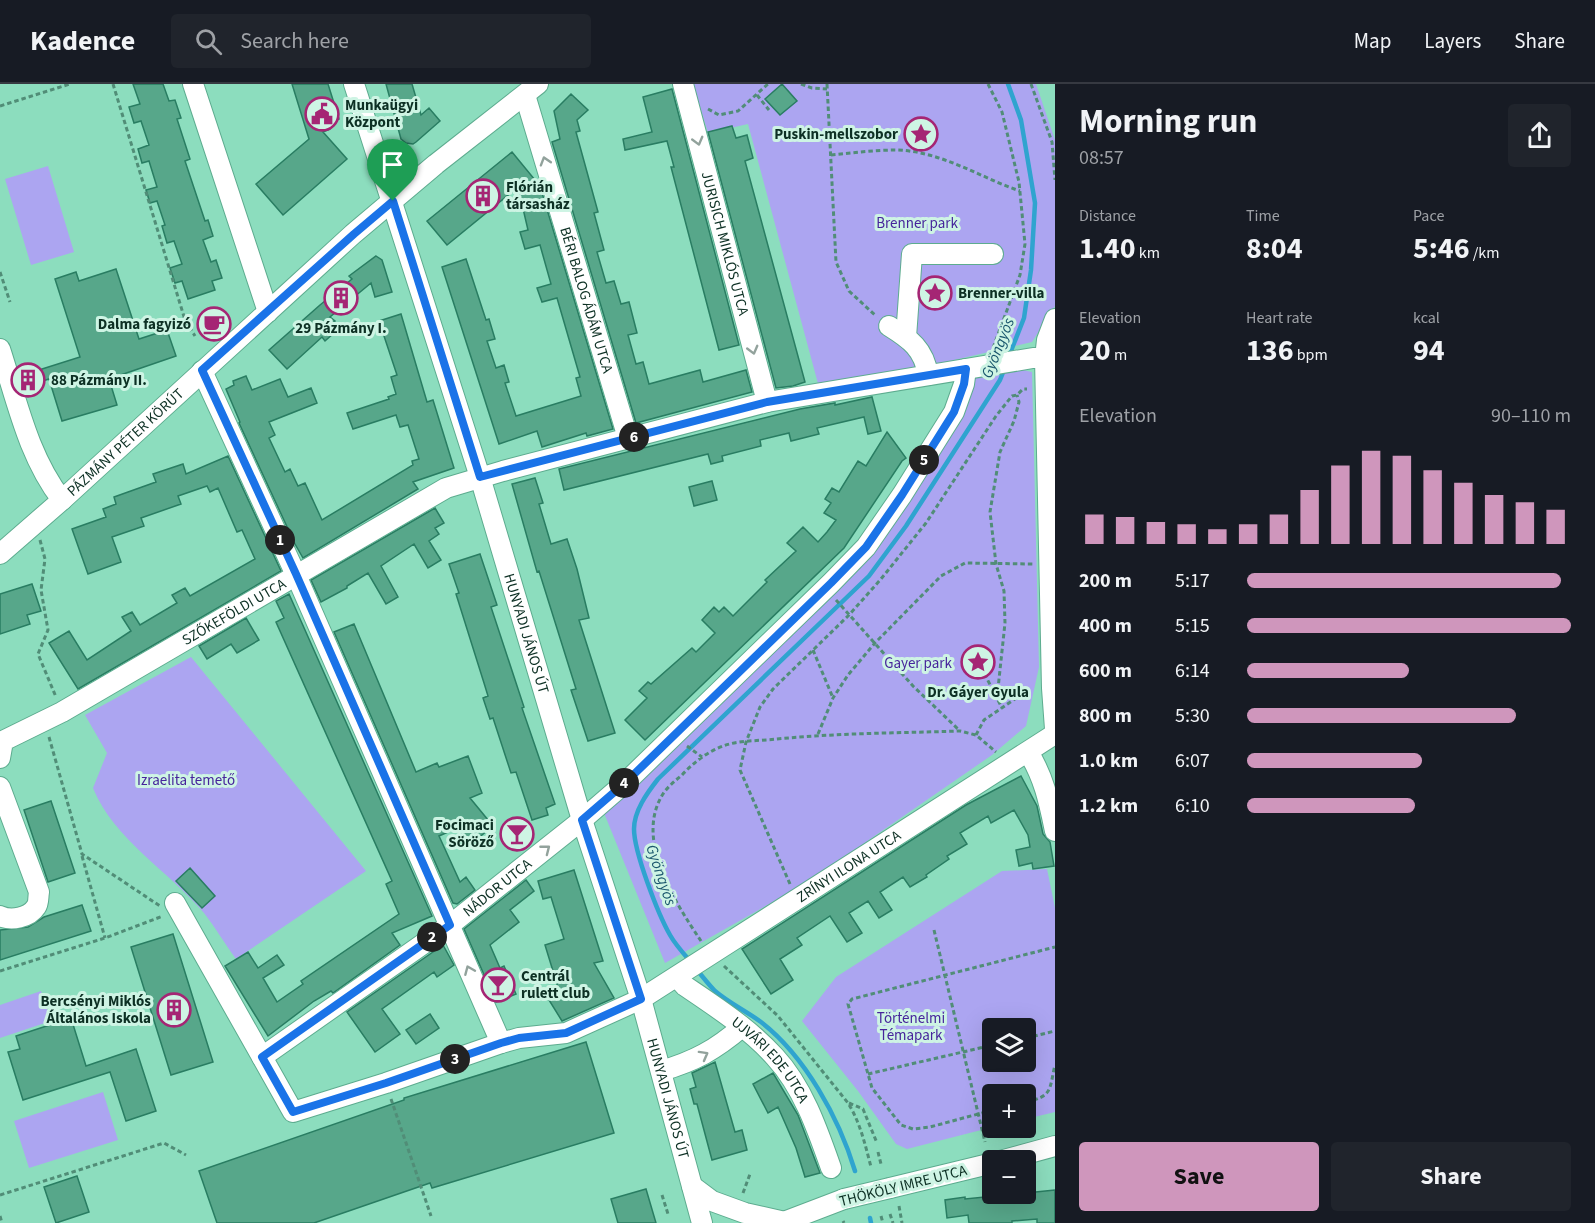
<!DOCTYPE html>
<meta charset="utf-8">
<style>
:root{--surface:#171b24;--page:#20242c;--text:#f1f3f6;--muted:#9ea1a6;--line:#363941;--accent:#cf96bc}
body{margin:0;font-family:"Source Sans 3",sans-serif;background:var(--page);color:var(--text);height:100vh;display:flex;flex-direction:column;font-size:22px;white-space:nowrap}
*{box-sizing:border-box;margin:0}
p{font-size:20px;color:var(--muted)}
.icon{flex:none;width:33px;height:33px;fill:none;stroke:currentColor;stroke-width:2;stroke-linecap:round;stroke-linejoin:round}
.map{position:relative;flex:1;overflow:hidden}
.drawer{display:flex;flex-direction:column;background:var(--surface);width:540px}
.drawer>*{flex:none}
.controls{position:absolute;left:982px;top:934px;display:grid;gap:12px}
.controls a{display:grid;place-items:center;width:54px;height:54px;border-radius:6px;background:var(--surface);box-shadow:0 6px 24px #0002;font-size:30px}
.pin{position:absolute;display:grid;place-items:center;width:51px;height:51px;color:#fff;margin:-62px -26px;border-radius:50% 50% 50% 0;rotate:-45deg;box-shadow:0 0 6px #0007}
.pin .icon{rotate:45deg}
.km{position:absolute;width:30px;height:30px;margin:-15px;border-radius:50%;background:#222;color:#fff;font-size:16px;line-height:30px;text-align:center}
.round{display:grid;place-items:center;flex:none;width:63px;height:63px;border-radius:6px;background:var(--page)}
.summary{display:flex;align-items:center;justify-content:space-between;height:102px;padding:0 24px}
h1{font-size:33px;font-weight:700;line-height:45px}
.stats{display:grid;grid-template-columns:repeat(3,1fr);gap:9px;height:102px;padding:6px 24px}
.stats div{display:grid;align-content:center}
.stats b{font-size:30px;font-weight:700}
.stats small{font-size:16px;font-weight:400}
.stats p{font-size:16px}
.chart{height:168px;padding:12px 24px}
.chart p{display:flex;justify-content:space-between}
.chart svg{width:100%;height:108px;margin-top:6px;stroke:var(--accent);stroke-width:6}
.action{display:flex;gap:12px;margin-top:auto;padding:12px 24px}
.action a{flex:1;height:69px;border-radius:6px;background:var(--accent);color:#111;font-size:24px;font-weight:700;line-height:69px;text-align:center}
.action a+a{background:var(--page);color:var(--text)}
ul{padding:0 24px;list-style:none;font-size:20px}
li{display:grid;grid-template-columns:96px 72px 1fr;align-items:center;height:45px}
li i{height:15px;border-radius:8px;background:var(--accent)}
header{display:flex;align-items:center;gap:36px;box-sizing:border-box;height:84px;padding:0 30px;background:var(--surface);border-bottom:2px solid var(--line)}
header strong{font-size:28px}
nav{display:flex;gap:33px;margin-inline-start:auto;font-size:21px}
.search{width:420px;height:54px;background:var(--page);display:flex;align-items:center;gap:15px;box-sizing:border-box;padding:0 21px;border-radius:6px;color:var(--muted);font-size:22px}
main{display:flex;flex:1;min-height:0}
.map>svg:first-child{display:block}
.green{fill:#aca5f1;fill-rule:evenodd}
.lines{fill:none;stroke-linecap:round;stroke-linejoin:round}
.stream{stroke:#2fa4cf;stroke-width:4.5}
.building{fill:#57a78a;stroke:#297d62;stroke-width:1.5}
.minor-casing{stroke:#5dac8f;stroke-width:22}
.path{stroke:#518d77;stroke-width:3;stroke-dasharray:4.5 3;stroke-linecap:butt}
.minor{stroke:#fff;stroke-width:20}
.minor-bridge-casing{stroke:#5dac8f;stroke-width:22;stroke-linecap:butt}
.minor-bridge{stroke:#fff;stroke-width:20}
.oneway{stroke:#92a29c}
.route-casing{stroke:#fff;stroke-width:12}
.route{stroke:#1a73e8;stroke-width:8}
.labels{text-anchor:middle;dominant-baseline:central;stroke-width:6;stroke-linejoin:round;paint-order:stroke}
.poi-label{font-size:15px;font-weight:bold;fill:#0d3024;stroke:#cef4e4;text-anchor:start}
.park-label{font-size:15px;fill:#46249b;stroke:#cef4e4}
.street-label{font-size:15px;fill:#0d3024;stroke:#cef4e4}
.water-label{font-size:16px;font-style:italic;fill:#1a566d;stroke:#cef4e4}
</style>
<header>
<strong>Kadence</strong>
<div class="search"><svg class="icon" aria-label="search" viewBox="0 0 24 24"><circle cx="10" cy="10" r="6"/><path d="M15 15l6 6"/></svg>Search here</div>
<nav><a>Map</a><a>Layers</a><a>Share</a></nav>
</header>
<main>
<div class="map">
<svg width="1055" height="1139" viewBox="0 0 1055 1139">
<rect width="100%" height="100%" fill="#8cddbe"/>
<path class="green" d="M693,0h343l19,56v166l-23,36 -212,49 -72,-267 -40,9z
M48,82l26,86 -43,13 -26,-86z
M1000,281l32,7 7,295 -13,59 -34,29 -184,127 -143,81 -63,-155 257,-253 104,-175z
M191,573l175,214 -130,88c-11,-15 -21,-32 -32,-46 -35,-42 -90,-73 -111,-125l14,-35 -22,-38z
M1047,785l8,39v204l-29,7v-24h-33v32l-86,22 -11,-5 -38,-53 -56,-70 34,-44 166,-106zM993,945h33v33h-33z
M41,907l10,30 -51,17v-33z
M103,1008l15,48 -89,28 -15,-47z"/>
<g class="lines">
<path class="stream" d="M1008,0l13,36 14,83 -4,67 -7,48 -15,38
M690,877c-7,-8 -15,-17 -20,-26 -12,-21 -36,-83 -36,-106 0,-18 13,-36 24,-50l211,-203 37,-50 94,-146 4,-10
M697,886c6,7 12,15 18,21 14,12 31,20 46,31 44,34 78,96 94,149
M870,1134l1,5"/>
</g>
<path class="building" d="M133,0h30l6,17 6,-1 6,18 -4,1 13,40 -5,2 20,60 3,-1 5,16 -10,4 8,22 5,-2 6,18 -10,3 3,9 -27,9 -6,-18 -7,2 -5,-15 12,-4 -8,-23 -7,2 -5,-17 3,-1 -8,-24 -7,2 -4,-13 11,-3 -8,-26 -7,2 -4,-14 11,-4 -8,-24 -7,2 -5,-16 11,-3z
M292,0h36l11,35 -11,4 2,6 -7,3 24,27 -64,56 -27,-31 53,-45z
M386,0h26l9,31 8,-7 11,13 -24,21 -3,2 -7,-1 -5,-4z
M782,0l15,17 -17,14 -15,-16z
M672,5l67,256 -20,5 -48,-183h3l-7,-26 -42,9 -2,-11 29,-7 -9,-35z
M571,10l17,16 -11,10 3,11 -4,1 22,80 -4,1 10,37 -7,2 9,31 8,-2 7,23 8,-2 8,31 -9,2 8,29 7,-2 6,22 51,-14 3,12 43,-12 6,22 -116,31 -84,-281 8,-3 -6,-28z
M732,42l4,12 11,-3 6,23 -8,3 60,221 -12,4 -17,2 -68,-256z
M512,68l28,34 73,243 -26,7 -1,-3 -44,14 -5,-16 -38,13 -57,-177 24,-8 20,61 3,-1 6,20 -8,2 9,27 8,-3 5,17 -4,1 11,33 65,-20 -5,-18 4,-1 -23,-79 -15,4 -5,-14 14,-4 -11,-39 -15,4 -5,-17 8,-2 -10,-43 -71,58 -20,-24z
M376,172l6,4 10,32 -17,5 -4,-14 -41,34 5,4 -7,6 6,6 -9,8 -3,-4 -35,32 -18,-19 51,-45 32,-26 -3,-3z
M116,185l23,70 28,-9 9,26 -67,23 8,26 -55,16 -13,-42 -23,7 -3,-11 57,-18 -25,-78 21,-7 3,9z
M401,230l26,88 6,-2 21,68 -41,14 5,7 -115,69 -8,-14 -56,-121 1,-1 -14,-33 8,-4 -1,-4 13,-5 6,14 28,-11 8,18 23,-9 6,15 -48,19 6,13 -6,3 16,34 5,-3 8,17 7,-3 17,37 91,-55 -1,-4 7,-2 -11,-34 -8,2 -4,-12 -43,14 -6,-16 42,-14 -1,-2 8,-3 -5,-17 6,-2 -18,-54z
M872,313l9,34 -13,3 -4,-17 -47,11 2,6 -28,7 -2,-8 -29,7 1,6 -39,10 1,5 -12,3 -3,-10 -144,36 -5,-21 241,-60 35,-6v2z
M887,348l19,26 -4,3 -58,87 -199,192 -20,-20 22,-22 -8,-7 9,-9 3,2 41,-36 4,4 19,-19 -13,-13 12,-13 5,5 5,-5 9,9 34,-34 -2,-2 31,-29 -9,-8 16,-16 15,15 9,-10 9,-12 -12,-7 7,-10 -6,-4 7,-11 7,4 19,-31 8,5z
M228,372l53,115 -203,118 -29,-46 20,-12 18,29 44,-29 -9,-14 10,-5 8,13 37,-22 -5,-8 13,-7 5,8 65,-37 -13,-29 -5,2 -19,-44 -8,4 -3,-6 -29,10 3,8 -40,14 3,8 -32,11 9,25 -33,12 -16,-45 34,-12 -3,-8 13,-5 -2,-7 42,-15 -3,-8 30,-10 3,10z
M535,394l8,25 -4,1 12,40 16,-5 10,30 12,49 -10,2 36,113 -27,8 -17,-51 5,-1 -37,-118 -2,1 -25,-88z
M712,397l5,19 -23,6 -5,-19z
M435,424l9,15 -9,5 4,6 -10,7 12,19 -13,8 -14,-24 -33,22 17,31 -12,7 -18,-31 -21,13v2l-26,14 -10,-22z
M480,470l17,51 -6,2 33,100 -2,1 33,96 -9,4 2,7 -16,5 -16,-48 -5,1 -18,-55 -3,1 -7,-21 5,-2 -4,-13 -28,-89 3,-1 -10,-29z
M32,500l9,27 -14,4 3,9 -30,10v-40z
M289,510l143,322 -40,17 8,12 -67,48 -2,-2 -17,10 -46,35 -43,-70 23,-14 10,16 19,-13 7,10 -21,13 14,24 26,-18 -2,-3 98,-67 -13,-30 6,-3 -116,-259 8,-4 -8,-17z
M246,534l13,22 -22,13 -6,-9 -24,15 -8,-13z
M354,540l62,148 21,-9 2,4 29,-11 14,37 -12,5 23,28 -22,18 -14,-16 -18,8 21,46 6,-5 9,13 -18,14 -4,-1 -119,-271z
M1021,692l16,30 6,28 7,8 4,24 -21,3 -1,-6 -13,3 -3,-16 14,-3 -2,-12 -14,-25 -23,13 -3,-7 -28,17 7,11 -20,12 2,3 -23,16 1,2 -17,10 -7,-10 -23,15 12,18 -13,8 -11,-17 -19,12 13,20 -15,9 -17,-26 -33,22 5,7 -22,14 13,21 -22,14 -29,-45 224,-144z
M51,717l24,72 -27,9 -24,-72z
M190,784l25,28 -13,12 -26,-27z
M574,786l29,91 -9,2 20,35 -52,23 -13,-21 11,-6 -15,-49 19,-6 -13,-42 -8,2 -5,-18z
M526,796l8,11 -24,19 9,12 -29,23 10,23 4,-2 12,28 -20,8 -32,-73z
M82,821l9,26 -91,29v-30l28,-3 16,-10z
M173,850l40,128 -42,13 -40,-128z
M443,861l11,20 -17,12 -3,-5 -52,37 18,25 -25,18 -28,-40z
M430,930l9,14 -23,16 -10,-14z
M71,934l15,48 50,-17 20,62 -30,10 -16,-49 -87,28 -15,-48 12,-3 -4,-13z
M586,958l28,91 -182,55 -2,-5 -116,40h-97l-18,-52 205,-71v-2z
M715,978l20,70 7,-2 5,20 -35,10 -15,-56h-3l-4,-15 6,-2 -4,-14z
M773,989l25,42 22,58 -15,4 -9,-29 -18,-41 -10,6 -15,-29z
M77,1092l12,36 -33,11 -12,-36z
M646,1105l10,34h-38l-7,-24z
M1055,1106v33h-18v-4l-25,2v2h-43l-1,-8 -21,3 -2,-18 20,-3v2z"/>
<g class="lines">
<defs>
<g id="minor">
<path d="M193,0l75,228"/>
<path id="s1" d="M354,0l126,393 102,343 59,179 61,224"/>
<path id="s2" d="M683,0l84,318"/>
<path id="s3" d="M525,11l103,343"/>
<path d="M1055,235l-8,21 -2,18 7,330 3,41"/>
<path d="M889,242c21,13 35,23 39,49"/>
<path d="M906,253l6,-83h81"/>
<path d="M0,265c17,52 28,107 62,151"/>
<path d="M202,287l94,204 205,468"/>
<path id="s4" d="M0,470l62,-54 291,-266 83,-70 102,-80"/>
<path d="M1028,668c16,25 21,50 27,79"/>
<path id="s5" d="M0,674l3,-17 59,-29 384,-224 57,-17 264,-69 266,-44h12"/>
<path d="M0,703l39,105c-1,5 0,11 -3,15 -7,11 -25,14 -36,9"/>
<path id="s6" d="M175,819l118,209 93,-29 115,-40 18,-5 47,-5 75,-34 414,-265"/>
<path id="s7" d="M677,893l8,9c31,21 65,43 90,71 28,30 43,74 56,111"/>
<path id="s8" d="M262,973l188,-132 132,-105 44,-38 205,-199 35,-36 36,-52 52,-83 10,-28 2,-15"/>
<path d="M661,987c34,-10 54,-21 81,-44"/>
<path d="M1000,1077l55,-15"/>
<path d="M692,1102l20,15 33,12 40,9"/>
<path d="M890,1104l103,-25"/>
<path d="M781,1139l63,-24"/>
</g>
</defs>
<use href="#minor" class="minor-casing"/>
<path class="path" d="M113,0l72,236 10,16
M801,0l11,4 15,1
M827,0l9,178 13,29 27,25
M988,0l14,28 17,70 6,62 -5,31 -27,73
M1031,0l21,58 3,38
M757,11l12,15
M0,22l70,-22
M708,25l11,6 19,-4 30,-27
M831,71c22,-2 44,-5 65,-5 45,1 83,27 124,41
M0,188l10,30
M40,456l5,19 -4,31 7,40 -10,24 18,43
M836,516l77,86 46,44
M813,566l20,48
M972 578a6 6 0 1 1 12 0a6 6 0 1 1-12 0Z
M981,583l21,41
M997,614l8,-75 -1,-32 -8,-27 -6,-52 10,-60 14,-31 5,-19 -2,-7
M818,650l15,-36 15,-23 27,-32 66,-67 24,-13 68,1
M976,651l8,-15 47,-32
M49,653l33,117 78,52
M687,662l15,11
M82,772l23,82
M790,800l-50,-114 6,-28 14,-35 13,-18 76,-74 32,-36 45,-56 70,-107 16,-20 5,-1 6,-6h4
M934,846l51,212
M701,857c-26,-39 -69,-104 -36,-150 5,-6 11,-11 17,-16 11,-12 25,-23 41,-29 16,-6 37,-5 54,-7 61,-6 122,-6 183,-8l16,4 20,17
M724,882l54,50 70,87c12,19 17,41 23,64
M0,887l105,-33 58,-22
M1026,954l29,-7
M868,990l125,-29
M391,1015l40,117
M1026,1018c27,-6 23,-12 29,-37
M849,1019l14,6 14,34
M993,1026l-63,17 -17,2 -12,-4 -29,-37 -24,-84 4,-5 203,-52
M878,1068l3,12
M743,1109l7,-19
M0,1111l164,-52 22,12
M662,1111l6,19
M899,1122l3,17
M890,1130l3,9
M0,1132l2,7
M881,1132l2,7
M843,1137l1,2"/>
<use href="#minor" class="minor"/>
<defs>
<path id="minor-bridge" d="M844,1115l46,-11"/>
</defs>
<use href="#minor-bridge" class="minor-bridge-casing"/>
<use href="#minor-bridge" class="minor-bridge"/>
</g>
<defs><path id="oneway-chevron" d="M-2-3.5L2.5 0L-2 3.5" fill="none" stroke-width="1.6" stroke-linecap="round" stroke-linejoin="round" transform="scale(1.5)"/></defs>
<g class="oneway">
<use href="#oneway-chevron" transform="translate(698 57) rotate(75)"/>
<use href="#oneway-chevron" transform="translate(545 77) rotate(-107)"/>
<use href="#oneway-chevron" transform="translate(753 266) rotate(75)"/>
<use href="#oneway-chevron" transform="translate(546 765) rotate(-38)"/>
<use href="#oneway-chevron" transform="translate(469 886) rotate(-113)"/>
<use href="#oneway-chevron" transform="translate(704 971) rotate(-29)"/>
</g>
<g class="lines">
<defs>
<path id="route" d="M393,117l87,276 287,-75 199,-33 -2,15 -10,28 -52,83 -36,52 -35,36 -205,199 -44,38 59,179 -75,34 -47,5 -18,5 -115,40 -93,29 -31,-55 188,-132 -154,-351 -94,-204 152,-136z"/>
</defs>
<use href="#route" class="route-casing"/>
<use href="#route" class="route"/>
</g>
<defs>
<symbol id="civic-ring" viewBox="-11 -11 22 22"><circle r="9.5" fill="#cef4e4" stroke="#a52574" stroke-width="1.5"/><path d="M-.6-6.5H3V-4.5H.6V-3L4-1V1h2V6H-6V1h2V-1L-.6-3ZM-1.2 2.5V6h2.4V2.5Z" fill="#a52574"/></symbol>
<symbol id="sight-ring" viewBox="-11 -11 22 22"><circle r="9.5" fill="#cef4e4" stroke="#a52574" stroke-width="1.5"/><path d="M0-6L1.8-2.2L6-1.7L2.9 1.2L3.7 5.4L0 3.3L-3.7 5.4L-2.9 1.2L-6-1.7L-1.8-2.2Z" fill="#a52574"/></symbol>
<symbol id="building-ring" viewBox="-11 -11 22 22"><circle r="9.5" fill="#cef4e4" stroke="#a52574" stroke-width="1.5"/><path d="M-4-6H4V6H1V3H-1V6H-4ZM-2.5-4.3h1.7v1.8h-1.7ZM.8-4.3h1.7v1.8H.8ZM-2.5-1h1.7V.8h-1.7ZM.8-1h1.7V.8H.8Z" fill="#a52574"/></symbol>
<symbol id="cafe-ring" viewBox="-11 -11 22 22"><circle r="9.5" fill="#cef4e4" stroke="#a52574" stroke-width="1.5"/><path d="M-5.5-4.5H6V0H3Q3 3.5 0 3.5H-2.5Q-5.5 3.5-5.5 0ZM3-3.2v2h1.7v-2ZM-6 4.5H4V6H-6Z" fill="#a52574"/></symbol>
<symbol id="bar-ring" viewBox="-11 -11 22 22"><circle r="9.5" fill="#cef4e4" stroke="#a52574" stroke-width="1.5"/><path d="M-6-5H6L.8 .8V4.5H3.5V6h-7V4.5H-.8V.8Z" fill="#a52574"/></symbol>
</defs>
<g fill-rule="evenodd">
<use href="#civic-ring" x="303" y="11" width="38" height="38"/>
<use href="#sight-ring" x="902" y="31" width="38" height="38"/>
<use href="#building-ring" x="464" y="93" width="38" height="38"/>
<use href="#sight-ring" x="916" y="190" width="38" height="38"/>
<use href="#building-ring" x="322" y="195" width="38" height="38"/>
<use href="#cafe-ring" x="195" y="221" width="38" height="38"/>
<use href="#building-ring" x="9" y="277" width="38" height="38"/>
<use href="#sight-ring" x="959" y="559" width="38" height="38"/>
<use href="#bar-ring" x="498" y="731" width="38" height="38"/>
<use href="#bar-ring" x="479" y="882" width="38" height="38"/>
<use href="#building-ring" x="155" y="907" width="38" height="38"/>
</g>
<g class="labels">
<g class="poi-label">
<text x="345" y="21">Munkaügyi<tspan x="345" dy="17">Központ</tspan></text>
<text x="898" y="50" text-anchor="end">Puskin-mellszobor</text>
<text x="506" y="103">Flórián<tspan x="506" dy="17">társasház</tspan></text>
<text x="958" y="209">Brenner-villa</text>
<text x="191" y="240" text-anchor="end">Dalma fagyizó</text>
<text x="341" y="244" text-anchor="middle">29 Pázmány I.</text>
<text x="51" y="296">88 Pázmány II.</text>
<text x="978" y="608" text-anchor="middle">Dr. Gáyer Gyula</text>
<text x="494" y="741" text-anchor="end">Focimaci<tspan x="494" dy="17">Söröző</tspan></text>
<text x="521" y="892">Centrál<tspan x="521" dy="17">rulett club</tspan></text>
<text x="151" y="917" text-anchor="end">Bercsényi Miklós<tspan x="151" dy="17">Általános Iskola</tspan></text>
</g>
<g class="park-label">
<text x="917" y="139">Brenner park</text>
<text x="918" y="579">Gayer park</text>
<text x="186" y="696">Izraelita temető</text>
<text x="911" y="934">Történelmi<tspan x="911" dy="17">Témapark</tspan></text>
</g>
<g class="street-label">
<text stroke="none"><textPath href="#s2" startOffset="165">JURISICH MIKLÓS UTCA</textPath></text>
<text stroke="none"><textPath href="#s3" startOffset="214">BÉRI BALOG ÁDÁM UTCA</textPath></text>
<text stroke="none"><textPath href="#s4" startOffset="168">PÁZMÁNY PÉTER KÖRÚT</textPath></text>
<text stroke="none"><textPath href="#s5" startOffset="282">SZŐKEFÖLDI UTCA</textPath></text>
<text stroke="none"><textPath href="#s1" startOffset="576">HUNYADI JÁNOS ÚT</textPath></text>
<text stroke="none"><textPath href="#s6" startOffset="854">ZRÍNYI ILONA UTCA</textPath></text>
<text stroke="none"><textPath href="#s8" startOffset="290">NÁDOR UTCA</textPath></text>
<text stroke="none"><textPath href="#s7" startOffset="126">UJVÁRI EDE UTCA</textPath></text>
<text stroke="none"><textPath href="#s1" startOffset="1062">HUNYADI JÁNOS ÚT</textPath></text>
<text transform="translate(903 1102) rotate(-14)">THÖKÖLY IMRE UTCA</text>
</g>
<g class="water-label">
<text transform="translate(998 264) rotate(-68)">Gyöngyös</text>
<text transform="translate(661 791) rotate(71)">Gyöngyös</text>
</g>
</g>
</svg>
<div class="controls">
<a><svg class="icon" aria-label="layers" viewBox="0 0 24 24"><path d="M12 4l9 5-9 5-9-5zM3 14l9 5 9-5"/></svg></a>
<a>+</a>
<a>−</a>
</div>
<div class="pin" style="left:393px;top:117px;background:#1e9e55"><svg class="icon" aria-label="arrive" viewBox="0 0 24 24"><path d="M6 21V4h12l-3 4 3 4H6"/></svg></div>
<b class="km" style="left:280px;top:456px">1</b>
<b class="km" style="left:432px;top:853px">2</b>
<b class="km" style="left:455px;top:975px">3</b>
<b class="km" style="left:624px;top:699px">4</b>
<b class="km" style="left:924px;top:376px">5</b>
<b class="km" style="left:634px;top:353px">6</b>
</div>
<section class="drawer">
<div class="summary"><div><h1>Morning run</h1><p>08:57</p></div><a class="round"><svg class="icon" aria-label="share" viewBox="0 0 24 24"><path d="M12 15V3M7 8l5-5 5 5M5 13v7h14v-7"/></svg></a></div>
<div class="stats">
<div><p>Distance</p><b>1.40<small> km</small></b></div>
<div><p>Time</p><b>8:04</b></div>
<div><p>Pace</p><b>5:46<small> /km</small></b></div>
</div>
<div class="stats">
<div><p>Elevation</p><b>20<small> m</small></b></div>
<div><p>Heart rate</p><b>136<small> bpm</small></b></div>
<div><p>kcal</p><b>94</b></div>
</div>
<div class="chart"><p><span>Elevation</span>90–110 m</p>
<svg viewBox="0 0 160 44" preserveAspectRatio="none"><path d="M5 44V32M15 44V33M25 44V35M35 44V36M45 44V38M55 44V36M65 44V32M75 44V22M85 44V12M95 44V6M105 44V8M115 44V14M125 44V19M135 44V24M145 44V27M155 44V30"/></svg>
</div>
<ul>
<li><b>200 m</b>5:17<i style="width:97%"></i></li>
<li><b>400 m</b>5:15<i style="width:100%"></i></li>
<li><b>600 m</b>6:14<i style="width:50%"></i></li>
<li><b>800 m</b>5:30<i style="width:83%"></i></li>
<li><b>1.0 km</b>6:07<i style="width:54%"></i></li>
<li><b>1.2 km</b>6:10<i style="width:52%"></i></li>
</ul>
<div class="action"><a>Save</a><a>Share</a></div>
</section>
</main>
